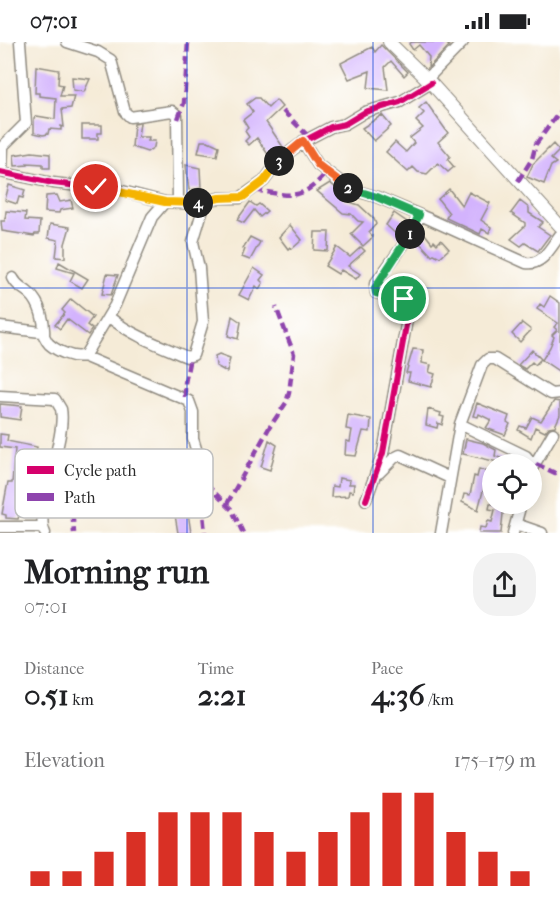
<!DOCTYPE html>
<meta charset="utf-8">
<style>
:root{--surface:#fff;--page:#f2f2f2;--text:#202124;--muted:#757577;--accent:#d93025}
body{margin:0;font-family:"IM FELL French Canon",serif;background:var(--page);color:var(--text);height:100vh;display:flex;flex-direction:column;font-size:22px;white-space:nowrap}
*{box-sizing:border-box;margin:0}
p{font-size:20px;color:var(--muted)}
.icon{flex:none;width:33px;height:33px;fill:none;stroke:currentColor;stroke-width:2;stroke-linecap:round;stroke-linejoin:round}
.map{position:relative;height:491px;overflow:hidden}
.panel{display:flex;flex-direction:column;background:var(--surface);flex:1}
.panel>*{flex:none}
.tools{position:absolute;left:482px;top:412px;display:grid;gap:12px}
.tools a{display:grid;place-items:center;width:60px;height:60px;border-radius:50%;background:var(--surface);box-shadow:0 3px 15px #0003;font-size:30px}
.pin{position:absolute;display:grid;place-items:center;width:51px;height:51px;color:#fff;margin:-26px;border:3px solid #fff;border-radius:50%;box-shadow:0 2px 6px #0007}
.km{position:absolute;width:30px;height:30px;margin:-15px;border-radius:50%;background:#222;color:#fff;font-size:16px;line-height:30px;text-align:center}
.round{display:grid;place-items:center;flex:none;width:63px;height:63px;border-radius:24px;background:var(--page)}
.summary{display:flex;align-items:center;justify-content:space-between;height:102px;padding:0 24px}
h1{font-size:33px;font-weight:800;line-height:45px}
.figures{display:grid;grid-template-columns:repeat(3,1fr);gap:9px;height:102px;padding:6px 24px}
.figures div{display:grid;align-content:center}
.figures b{font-size:30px;font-weight:800}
.figures small{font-size:16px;font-weight:400}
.figures p{font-size:16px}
.chart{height:168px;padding:12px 24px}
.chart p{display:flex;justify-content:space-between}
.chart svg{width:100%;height:108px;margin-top:6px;stroke:var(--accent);stroke-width:6}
.status{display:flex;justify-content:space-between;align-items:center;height:42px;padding:0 30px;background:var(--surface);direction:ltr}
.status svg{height:16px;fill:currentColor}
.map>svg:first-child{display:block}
.building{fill:#d3b3fd}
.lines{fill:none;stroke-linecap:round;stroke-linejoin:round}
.minor-casing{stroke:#908b81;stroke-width:13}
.major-casing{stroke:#908b81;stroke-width:14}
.minor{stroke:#fff;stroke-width:10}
.major{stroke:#fff;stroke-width:12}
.quiet{stroke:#8e44ad;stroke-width:4.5;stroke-dasharray:9 4.5;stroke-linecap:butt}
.cycleway-casing{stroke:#fff;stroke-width:10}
.cycleway{stroke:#d6006c;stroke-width:6}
.split-1-casing{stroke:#fff;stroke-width:12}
.split-2-casing{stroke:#fff;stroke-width:12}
.split-3-casing{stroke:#fff;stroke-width:12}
.split-4-casing{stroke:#fff;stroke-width:12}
.split-5-casing{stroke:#fff;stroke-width:12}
.split-1{stroke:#22a559;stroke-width:8}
.split-2{stroke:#22a559;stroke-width:8}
.split-3{stroke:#f0652b;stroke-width:8}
.split-4{stroke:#f5b400;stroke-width:8}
.split-5{stroke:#f5b400;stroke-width:8}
.grid{fill:none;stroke:#1d4ed8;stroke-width:1.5;stroke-opacity:0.55}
.key{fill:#fff;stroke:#bfbfbf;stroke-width:1.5}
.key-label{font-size:16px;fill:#2b2b2b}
</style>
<div class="status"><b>07:01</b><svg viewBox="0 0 49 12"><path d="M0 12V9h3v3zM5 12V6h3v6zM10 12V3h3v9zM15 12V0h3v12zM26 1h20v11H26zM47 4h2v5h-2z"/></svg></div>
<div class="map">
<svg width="560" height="491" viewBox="0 0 560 491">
<rect width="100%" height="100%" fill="#fff"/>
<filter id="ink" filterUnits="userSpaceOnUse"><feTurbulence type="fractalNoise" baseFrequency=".0167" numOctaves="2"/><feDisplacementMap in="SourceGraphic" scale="12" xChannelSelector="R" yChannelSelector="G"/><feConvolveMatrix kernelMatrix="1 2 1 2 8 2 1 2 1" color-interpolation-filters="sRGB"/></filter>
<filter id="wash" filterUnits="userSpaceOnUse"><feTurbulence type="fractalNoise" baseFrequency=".008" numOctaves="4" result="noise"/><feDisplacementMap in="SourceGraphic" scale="24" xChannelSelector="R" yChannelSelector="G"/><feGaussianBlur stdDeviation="1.35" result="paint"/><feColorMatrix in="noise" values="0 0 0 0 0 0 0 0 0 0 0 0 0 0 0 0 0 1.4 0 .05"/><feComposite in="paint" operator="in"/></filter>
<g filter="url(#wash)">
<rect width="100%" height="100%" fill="#f5ebd7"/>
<g id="blocks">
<path class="building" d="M412,0h33l4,4 -21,22 1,-11 -10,-12 -6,5 -4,-6z
M381,3l27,27 -4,4 -13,-15 -6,6 3,23 -20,-2 2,-17 -21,8 -8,-16 31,-16 3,5z
M36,24l23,4 -1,14 5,1 -3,11h14l-3,12 -9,1 2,18 -3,-1v4l-12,-1 -1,5 -5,1 -9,-2v-15l3,-2 18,3 1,-21 -17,-2v-3h-4z
M72,35l18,2 -6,13 -11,-2z
M255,56h4l9,10 8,-8 6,7 -16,15 17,25 -12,12 -14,-21 -8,7 -4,-4 4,-4 -4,-6 3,-3 -5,-8 10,-8 -6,-8z
M426,60l22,31 -10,9 12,14 -2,4 6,7 -6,5 -10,-9 -11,11 -9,-2 -5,-5 -5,5 -22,-20 9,-10 11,10 8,-9 -4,-5 13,-10 -7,-7 8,-8 -5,-5z
M382,73l9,11 -17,15 -12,-13z
M140,81l-2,14h11l-1,4h7l-1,6 -7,5 -15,-5 2,-23z
M82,83h20v8h-4v6h-16z
M201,99h7l11,5 -2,10 -19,-3z
M553,102l6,7 -8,8 5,4 -5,3 -7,18 -17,-7 6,-13z
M32,110l18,2v14h-7v-4l-16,-1 1,2 -13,1 -1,-11z
M186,123l14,3 1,20 -12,2z
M330,141l14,12 -1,5 16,5 15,14 2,5 -7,8 4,5 -10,9 -12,-12 12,-12 -5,-1 -7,-7 -8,-1 -26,-22z
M9,143l16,5 -2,8 -4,-1 -2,7 -12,-4z
M449,147l13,17 7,-14 21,11 -9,17 10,7 -2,6 -7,-4 -2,5 -34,-16 3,-5 -11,-14z
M57,153l3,7 11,-2 2,8 -13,2 -1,3 -14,-1 1,-16z
M520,159l9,7v5l14,9 -5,5 12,8 -12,16 -13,-8 -4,3 -10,-7 14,-13v-3l-14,-10z
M250,160l6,4 3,-2 8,7 -7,6 -6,-7 -10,13 -7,-3z
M6,169l20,2 -1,7 15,1 -1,13h-4l-1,2 -32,-5 -1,-10h4z
M394,171l13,9 -8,15 -13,-12z
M50,182l20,3 -5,17v14l-9,-1 2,-17 -10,-2z
M290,183l12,15 -10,9 -2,-2 -2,2 -9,-12z
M421,187l11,14 2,-2 3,3 4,-4 8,9 -9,8 -6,-3 -2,2 -13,-14 -4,-1z
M315,190h14l-1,19 -14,-1z
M250,195l10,5 -10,18 -8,-3 3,-8 -2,-1z
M337,205l13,10 11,-10 4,4 -17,15 12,8 -4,5 -15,-9 -3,4 -13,-8z
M59,220l29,17 -6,9 -12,-7 4,-8 -17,-5z
M254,226l10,7 -4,5 3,3 -4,6 -3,-3 -7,14 -10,-5z
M107,232l11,1 -7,20 -9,-1z
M550,254l10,7v69l-18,-12 8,-13 4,-10 -2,-2 5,-5 -3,-3 4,-4 -21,-14 3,-5 4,3z
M71,257l22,18 -6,8 5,4 -4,6 -21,-16 -7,10 -5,-4 10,-12 -3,-3z
M232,274l9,6 -3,17 -10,-3z
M522,281l9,7 -11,12 -8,-8z
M413,307l10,1 -1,13 9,2 -2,7 6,2 -4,13 -23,-6 2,-8h-4z
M532,308l9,9 -6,6 -3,-3 -7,7 -7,-4z
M219,312l11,4 -3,14 -11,-6 -1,-10z
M554,359l6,1v13l-5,11 -6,1 -4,5 -10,-5 -4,11 -13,-8 2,-4 6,2 6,-11 9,4z
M477,361l32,13 -2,6 3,2 -5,11 -19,-7 5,-8 -12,-6 -1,3 -5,-1z
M0,362l22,2 -2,14 -20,-3z
M428,367l13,4 -1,3 4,1 -2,8 -4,-2 -1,5 -11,-3z
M348,373l23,4 -1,13 -7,-1 -7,25 -11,-1 1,-14 4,1 2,-12 -6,-1z
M0,392l8,1 -1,6 30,6 -2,14 -4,3 -3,23 12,1 -3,11 -12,1 -4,16h-2l-1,3 -12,-1v-3l-4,-1 5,-27 1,-4h4l3,-34 -15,-2z
M466,397l17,4 13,7 -1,6 24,9h-22l1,-3 -35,-8z
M269,398l8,5 -7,25 -9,-3z
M479,427l9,3 -10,38 -16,-8 2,-8 6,1 4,-19 3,1z
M339,436l11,2 -1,4h5l-1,8 -4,-1 -1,5 -17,1 1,-11 6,1z
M490,462h14l-3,29h-22l1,-6 6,1 2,-7 4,1 3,-12 -6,-1z
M188,471l3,20h-13l-3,-18z"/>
</g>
</g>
<g filter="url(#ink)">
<use href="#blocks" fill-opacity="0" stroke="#908b81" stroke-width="1.5"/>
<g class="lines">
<defs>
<path id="minor" d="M67,0l31,10 13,8 14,52 5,5 42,-6 5,4 1,86
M427,37l36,-37
M303,99l15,24 32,24 27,8 50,21 99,45c16,3 25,-16 34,-28
M0,130l53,11 69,8 43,11 31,2 23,-6h21l24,-17 17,-23 25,-18 25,-13 14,-3 20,-12 35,-10 31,-19
M2,130l1,-26 23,-23 -6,-81
M13,236c5,10 10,9 17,16 10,9 15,28 14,41
M109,275c22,18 52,29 78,40l6,-2 10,-33 -4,-54 -6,-26 12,-40
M0,285l41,5c4,3 4,8 8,12 8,7 26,16 36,11l30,-50 37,-88 13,-15
M83,314l106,45 4,11v27l8,26
M0,354l55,3 6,10c6,31 -28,101 -16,124
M460,382l66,32 6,8 -1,9
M533,425l20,-34
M379,431l15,-15 6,-3 50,23
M366,458l17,-47 27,-150 -6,-4 -28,-6 -1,-9 32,-44 12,-25
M516,482l26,9
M0,485h42
M441,491l19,-109 22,-59 6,-6h7l56,35 9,-1
M513,491l8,-29"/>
<path id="major" d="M389,0l42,41 129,143"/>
</defs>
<use href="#minor" class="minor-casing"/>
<use href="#major" class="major-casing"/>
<use href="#minor" class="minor"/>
<use href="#major" class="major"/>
<path class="quiet" d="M283,69l27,27
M178,77l6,-16 4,-61
M518,139l14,-22 4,-15 24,-33
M254,148c35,5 46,13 72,-17
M185,355v-14l5,-26
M54,422l8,28 10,15 2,26
M536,422l19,9 5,-1
M201,423l5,19 -4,20 3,29
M206,442l26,26 11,23
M227,462l42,-76 17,-25 3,-10 5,-39 -18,-47"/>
<defs>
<path id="cycleway" d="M0,130l53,11 69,8 43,11 31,2 23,-6h21l24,-17 17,-23 25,-18 25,-13 14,-3 20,-12 35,-10 31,-19
M366,458l17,-47 27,-150 -6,-4 -28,-6 -1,-9 32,-44 12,-25"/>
</defs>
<use href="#cycleway" class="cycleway-casing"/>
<use href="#cycleway" class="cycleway"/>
</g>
</g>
<g class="lines" filter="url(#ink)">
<defs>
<path id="split-1" d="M404,257l-28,-6 -1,-5 35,-54"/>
<path id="split-2" d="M348,146l29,9 42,18 -9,19"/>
<path id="split-3" d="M279,119l24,-20 15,24 30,23"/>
<path id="split-4" d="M198,161l21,-5 24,-1 21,-16 15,-20"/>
<path id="split-5" d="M96,145l69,15 33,1"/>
</defs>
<use href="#split-1" class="split-1-casing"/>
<use href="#split-2" class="split-2-casing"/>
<use href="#split-3" class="split-3-casing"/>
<use href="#split-4" class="split-4-casing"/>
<use href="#split-5" class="split-5-casing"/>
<use href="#split-1" class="split-1"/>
<use href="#split-2" class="split-2"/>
<use href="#split-3" class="split-3"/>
<use href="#split-4" class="split-4"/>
<use href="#split-5" class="split-5"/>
</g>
<path class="grid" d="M187,0v491M373,0v491M0,246h560"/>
<rect x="15" y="407" width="198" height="69" rx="9" class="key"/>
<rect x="27" y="424" width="27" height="8" fill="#d6006c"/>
<rect x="27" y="451" width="27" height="8" fill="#8e44ad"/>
<g class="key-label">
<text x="64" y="434">Cycle path</text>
<text x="64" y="461">Path</text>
</g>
</svg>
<div class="tools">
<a><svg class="icon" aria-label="locate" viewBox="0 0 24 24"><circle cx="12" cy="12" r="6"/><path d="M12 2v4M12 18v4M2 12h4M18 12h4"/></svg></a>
</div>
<div class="pin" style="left:404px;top:257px;background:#1e9e55"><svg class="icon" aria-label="arrive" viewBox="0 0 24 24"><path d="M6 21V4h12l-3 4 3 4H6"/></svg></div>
<div class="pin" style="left:96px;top:145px;background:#d93025"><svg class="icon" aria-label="check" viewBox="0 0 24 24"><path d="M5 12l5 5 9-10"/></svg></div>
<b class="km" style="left:410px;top:192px">1</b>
<b class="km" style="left:348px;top:146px">2</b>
<b class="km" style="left:279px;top:119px">3</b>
<b class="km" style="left:198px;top:161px">4</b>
</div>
<section class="panel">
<div class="summary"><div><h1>Morning run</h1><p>07:01</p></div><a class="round"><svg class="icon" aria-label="share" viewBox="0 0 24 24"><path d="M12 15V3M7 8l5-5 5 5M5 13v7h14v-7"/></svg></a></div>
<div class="figures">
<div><p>Distance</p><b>0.51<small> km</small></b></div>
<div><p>Time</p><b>2:21</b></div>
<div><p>Pace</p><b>4:36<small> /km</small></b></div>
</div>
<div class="chart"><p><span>Elevation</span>175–179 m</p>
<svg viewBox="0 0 160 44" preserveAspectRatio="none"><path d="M5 44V38M15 44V38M25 44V30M35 44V22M45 44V14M55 44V14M65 44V14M75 44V22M85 44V30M95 44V22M105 44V14M115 44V6M125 44V6M135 44V22M145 44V30M155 44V38"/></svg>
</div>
</section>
